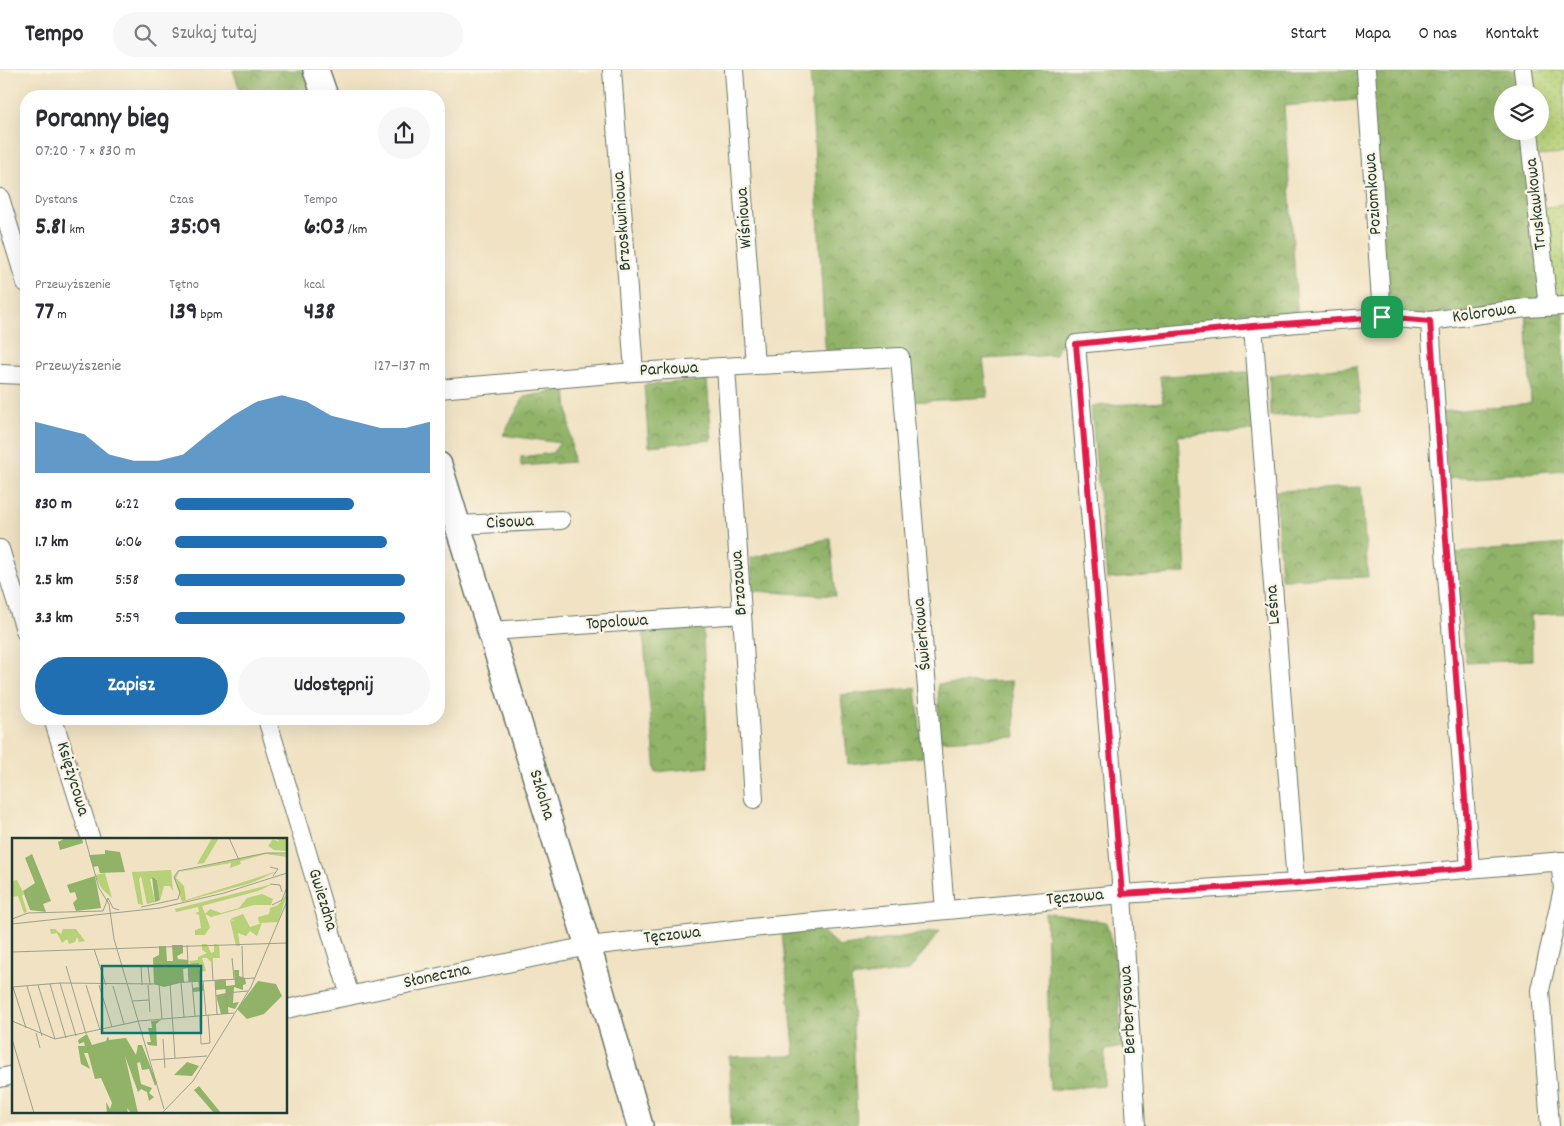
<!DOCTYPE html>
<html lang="pl">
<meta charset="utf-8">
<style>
:root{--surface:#fff;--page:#f7f7f7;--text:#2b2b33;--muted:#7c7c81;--line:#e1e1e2;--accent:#1f6fb2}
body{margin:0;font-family:Dekko,sans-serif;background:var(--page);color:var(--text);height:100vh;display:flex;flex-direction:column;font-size:19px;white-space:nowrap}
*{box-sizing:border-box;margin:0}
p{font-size:16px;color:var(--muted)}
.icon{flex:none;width:28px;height:28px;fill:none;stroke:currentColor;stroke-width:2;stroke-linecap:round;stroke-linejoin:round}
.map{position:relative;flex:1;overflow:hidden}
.details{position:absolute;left:20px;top:20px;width:425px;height:635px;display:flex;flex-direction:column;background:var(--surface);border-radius:20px;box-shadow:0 5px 20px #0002}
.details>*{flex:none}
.controls{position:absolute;left:1494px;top:15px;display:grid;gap:10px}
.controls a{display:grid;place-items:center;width:55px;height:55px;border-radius:50%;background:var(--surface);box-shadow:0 5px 20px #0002;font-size:25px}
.pin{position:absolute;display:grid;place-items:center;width:42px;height:42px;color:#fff;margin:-21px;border-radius:10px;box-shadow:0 2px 8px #0006}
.round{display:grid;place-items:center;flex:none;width:52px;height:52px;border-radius:26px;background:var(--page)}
.head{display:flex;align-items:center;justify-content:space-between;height:85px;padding:0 15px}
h1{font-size:28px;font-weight:700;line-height:38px}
.stats{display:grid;grid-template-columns:repeat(3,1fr);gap:8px;height:85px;padding:5px 15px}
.stats div{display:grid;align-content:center}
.stats b{font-size:25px;font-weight:700}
.stats small{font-size:14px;font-weight:400}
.stats p{font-size:14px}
.chart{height:140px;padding:10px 15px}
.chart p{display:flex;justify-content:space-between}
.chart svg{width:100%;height:90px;margin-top:5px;fill:var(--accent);opacity:.7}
.primary-button{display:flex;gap:10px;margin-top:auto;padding:10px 15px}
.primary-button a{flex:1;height:58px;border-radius:30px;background:var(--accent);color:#fff;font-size:20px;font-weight:700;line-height:58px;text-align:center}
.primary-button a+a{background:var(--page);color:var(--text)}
ul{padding:0 15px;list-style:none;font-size:16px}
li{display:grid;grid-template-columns:80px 60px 1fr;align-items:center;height:38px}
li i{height:12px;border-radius:6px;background:var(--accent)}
header{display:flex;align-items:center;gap:30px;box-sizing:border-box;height:70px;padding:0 25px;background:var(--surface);border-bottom:1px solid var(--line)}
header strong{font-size:24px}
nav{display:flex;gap:28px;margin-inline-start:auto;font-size:18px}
.search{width:350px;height:45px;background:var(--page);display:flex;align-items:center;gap:12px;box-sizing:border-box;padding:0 18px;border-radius:28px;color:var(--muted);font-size:19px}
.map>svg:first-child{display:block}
.grass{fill:url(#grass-dots);stroke:#6a8756}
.forest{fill:url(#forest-crowns);stroke:#58784e}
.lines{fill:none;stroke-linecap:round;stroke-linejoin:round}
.street-casing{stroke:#687766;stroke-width:20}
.secondary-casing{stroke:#687766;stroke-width:28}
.street{stroke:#fff;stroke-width:18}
.secondary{stroke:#fff;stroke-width:25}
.route-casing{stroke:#fff;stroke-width:10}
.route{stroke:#e11d48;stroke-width:6}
.labels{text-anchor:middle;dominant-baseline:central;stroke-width:4.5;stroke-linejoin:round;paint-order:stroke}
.street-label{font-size:18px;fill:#1f3d34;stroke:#fcf5e5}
.inset-road{fill:none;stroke:#9ca08a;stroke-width:1}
.view{fill:#0f766e;fill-opacity:0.15;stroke:#0f766e;stroke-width:2.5}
.inset-edge{fill:none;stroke:#1f3d34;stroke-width:2.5}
</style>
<header>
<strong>Tempo</strong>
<div class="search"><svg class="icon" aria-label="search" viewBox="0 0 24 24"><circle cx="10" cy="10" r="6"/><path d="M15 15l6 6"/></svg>Szukaj tutaj</div>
<nav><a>Start</a><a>Mapa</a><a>O nas</a><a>Kontakt</a></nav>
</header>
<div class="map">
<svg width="1564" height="1056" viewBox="0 0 1564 1056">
<defs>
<pattern id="grass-dots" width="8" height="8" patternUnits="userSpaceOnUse" patternTransform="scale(1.25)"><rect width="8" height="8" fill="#b6d177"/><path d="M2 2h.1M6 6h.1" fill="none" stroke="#9cb468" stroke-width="1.8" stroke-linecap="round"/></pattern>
<pattern id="forest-crowns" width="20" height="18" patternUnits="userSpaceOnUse" patternTransform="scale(1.25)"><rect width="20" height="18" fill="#90b368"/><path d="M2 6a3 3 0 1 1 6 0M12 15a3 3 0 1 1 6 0" fill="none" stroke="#759356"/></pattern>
</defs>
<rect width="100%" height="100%" fill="#fcf5e5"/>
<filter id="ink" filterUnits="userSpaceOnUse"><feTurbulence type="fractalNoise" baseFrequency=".02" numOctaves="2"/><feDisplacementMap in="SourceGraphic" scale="10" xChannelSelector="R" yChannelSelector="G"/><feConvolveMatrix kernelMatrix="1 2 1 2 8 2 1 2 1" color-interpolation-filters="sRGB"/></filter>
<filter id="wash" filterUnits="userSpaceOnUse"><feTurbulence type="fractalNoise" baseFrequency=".0096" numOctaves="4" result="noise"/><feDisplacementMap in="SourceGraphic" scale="20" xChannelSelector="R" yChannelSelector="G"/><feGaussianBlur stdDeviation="1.12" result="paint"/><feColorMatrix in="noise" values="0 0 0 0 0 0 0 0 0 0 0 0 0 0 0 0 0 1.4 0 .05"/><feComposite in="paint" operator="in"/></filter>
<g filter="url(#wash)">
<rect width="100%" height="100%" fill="#f0e2c3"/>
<path class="grass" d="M1523,0h41v84l-32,2 -3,-25h11v-37h-14z
M1564,135v101l-16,1 -11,-99z"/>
<path class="forest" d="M233,0h83l9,26h-83z
M810,0h713l3,24h-24v37h27l19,175h16v164l-116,9 -6,-67 89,-9 -5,-95 -144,9 -14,-218 -84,7 14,217 -239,23 -3,9 -73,4 5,38 -76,5 -3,-45 -83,4z
M1356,296l5,45 -91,5 -1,-41z
M1249,302l6,58 -77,6 8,137 -79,6 -16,-173 72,-4 -3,-26z
M707,310l5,60 -63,6 -5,-61z
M566,319l7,73 -52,4v-9l31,-4 8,-10 -57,-8 21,-38z
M1361,417l7,90 -87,2 -5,-88z
M830,468l6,58 -83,-5 -2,-33z
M1564,474v69l-33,2 1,45 -66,3 -12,-110z
M703,559l5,138 -52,5 -13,-140z
M1012,611l4,56 -76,4 -2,-57z
M916,618l7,69 -75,7 -7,-69z
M1046,843l60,9 8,31 9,94 -18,3 -1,35 -54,5z
M821,860l18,17 101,-16 -31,40 -58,7 6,148h-126l-1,-69 65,-1 -13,-122z"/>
</g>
<g filter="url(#ink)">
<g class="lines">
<defs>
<path id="street" d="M612,0l22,302
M734,0l21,295
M1366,0l16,247
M1523,0l3,24
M1529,61l19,176
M0,128l26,85
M1430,251l15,229 25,318
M1253,256l43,557
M726,297l28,432
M0,304l26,1
M439,319l195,-17 266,-15 45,553
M458,455l103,-5
M0,479l26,84
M491,561l251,-17
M53,649l38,121
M267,649l83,277
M286,939l302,-63 173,-19 361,-33 174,-11 268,-22
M0,1008l14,-3
M1136,1056l-14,-232 -46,-550 222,-21 84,-6 48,4 96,-13 38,-2
M1550,1056l-10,-136 23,-101 -3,-28"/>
<path id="secondary" d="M316,0l9,26
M439,395l149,481 52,180"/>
</defs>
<use href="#street" class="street-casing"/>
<use href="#secondary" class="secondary-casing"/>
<use href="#street" class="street"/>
<use href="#secondary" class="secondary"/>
</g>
</g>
<g class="lines" filter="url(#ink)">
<defs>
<path id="route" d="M1382,247l48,4 40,547 -174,15 -174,11 -46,-550 177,-18z"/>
</defs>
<use href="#route" class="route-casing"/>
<use href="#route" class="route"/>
</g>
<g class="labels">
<g class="street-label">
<text transform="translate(1374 124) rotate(-94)">Poziomkowa</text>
<text transform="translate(1537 134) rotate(-96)">Truskawkowa</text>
<text transform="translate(745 148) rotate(-94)">Wiśniowa</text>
<text transform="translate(623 151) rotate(-94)">Brzoskwiniowa</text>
<text transform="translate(1484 244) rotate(-8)">Kolorowa</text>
<text transform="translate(669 300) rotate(-3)">Parkowa</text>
<text transform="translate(510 453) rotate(-3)">Cisowa</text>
<text transform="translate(740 513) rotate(-94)">Brzozowa</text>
<text transform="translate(1274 535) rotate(-94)">Leśna</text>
<text transform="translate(617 553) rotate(-4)">Topolowa</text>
<text transform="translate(923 564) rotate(-95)">Świerkowa</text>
<text transform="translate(72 709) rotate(73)">Księżycowa</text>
<text transform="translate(541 725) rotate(73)">Szkolna</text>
<text transform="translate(1075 828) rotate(-5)">Tęczowa</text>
<text transform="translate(322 830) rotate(73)">Gwiezdna</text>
<text transform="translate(672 866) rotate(-6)">Tęczowa</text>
<text transform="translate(437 907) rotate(-12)">Słoneczna</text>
<text transform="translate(1129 940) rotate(-93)">Berberysowa</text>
</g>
</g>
<g transform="translate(12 768)">
<rect width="275" height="275" fill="#f0e2c3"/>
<path d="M200,0h7l-15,25 -7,1zM265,0h10v13l-13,-1 -6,-4 5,-7 6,3zM252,15h9l14,1v3l-21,-3 -26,7 1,3 -11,4 1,-5 -52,9 -3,6 8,8 2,14 92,-29 -27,12 -69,19 -8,-24 4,-6zM159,32l2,21 -3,-5h-6l-4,14 -3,-21h-7l5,23 -8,2 -6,-28 -2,3 4,26 -5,-1 -6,-32zM93,35l7,25 -10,-9 -7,-14zM5,42l7,14 -2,2 5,16 -3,1 -6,-17 -6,1v-16zM261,46l-15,7 -56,15 8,21 -5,8h-10v-5l6,-2 -2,-13 -4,-2 4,-1 -1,-5 -22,5 -1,-3zM250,56l11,5 -2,6h-17l-43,12 -6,-3 5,-5 11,4 18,-5 8,-10zM275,56l-9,28 -19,1 -1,-6 11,-3 1,-6 8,-3zM231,76l7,13 12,-4 -5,13 -7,-5 -4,5 -8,-3 2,13h-4l-6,-26 5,1 -5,-2zM38,91h5l6,5 2,-5h13l9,12 -6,1 -2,-5 -2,5 -6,2 -2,-5 -5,4 -5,-10 -6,1zM190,106h5l4,9 3,-1v-8l5,1 1,13h-7v6l-6,-6h-5l4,13 -7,1 -11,-11 10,-1v-3l9,-4 -5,-3z" fill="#b6d177"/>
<path d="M54,0h16l1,5 -23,7 -2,-8zM93,12l15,2 5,20 -25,1 -2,-7 -5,1 -4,-12 16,-1zM20,16l19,47 -8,3 3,8 -16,-2 -7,-19 12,-8 -10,-25zM83,38l6,32 -25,3 -3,-8 4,-4 -2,-7 -5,1 -3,-8zM140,39l5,3 3,20 -5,2zM160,107h11v8l-6,3 1,3 10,1v4l10,-1 6,28 -11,1v-4l6,-1 -1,-6 -9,1 -1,-14 -5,1 1,13 -20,5 -10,-3 -1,-26 6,-3v-9h7l1,15h6zM222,132h5v6l6,2 1,6 -3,1v5l-9,-3 -1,16 6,-1 -4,7 -7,-2v7h-7l-5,-19 10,-2v-4l-10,1 -1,-10 10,-1 1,7 9,-1zM246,143l18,3 6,12 -18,18 -17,5 -10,-10zM149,182l-5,4 1,22 -9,-1 -1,-3h4l-3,-14h4l-1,-7zM75,196l5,11 14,-4 2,-5 1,4 17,-2 10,17 2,-10h4l15,38 -2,3 -6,-17 -7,1 -2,-8 -3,1 4,21 11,4 -3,5 5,4 -5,4 -2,-9 -6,-3 -3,3 -13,-36 13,57h-7l-4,-5 1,5h-21l-1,-11 4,7 2,-6 -11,-25 -6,1 -7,-26h-4l6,16 -9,-5 -3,-18h7l-1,-4 -5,2 -1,-4zM175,224l12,4 -7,10 -18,-1zM187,248l22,27h-7l-20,-23z" fill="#90b368"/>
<path class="inset-road" d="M73,0l14,50 10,16 5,35 50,170M217,0l10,22M258,29l8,2 -5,7M258,46l10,1 2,7M260,67l10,-5 5,-13M129,69l37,-8 2,-7 -6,-15 4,-6 88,-18h21M0,81l16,-6 75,-2 5,-13 5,10 6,2M0,86l148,-16 64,-15 63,-20M175,107l2,37M230,108l1,32M82,111l12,36M0,114l275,-9M220,120l2,21M186,125l2,18M200,125l1,17M129,127l1,20M54,128l20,68M136,128l2,19M213,141l3,35M203,142l2,35M191,143l3,34M169,144l3,35M180,144l3,34M48,145l16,53M38,146l16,54M26,147l17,54M74,147l14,45M87,147l13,42M136,147l2,27M15,148l15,50M101,148l11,38M0,149l48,-4 99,1 3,35M1,149l13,41M214,155l22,-2M121,163l16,-1M188,178l1,28 9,-1 -2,-28M0,183l43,18 84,-18 95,-8M24,195l4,15M0,201l22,74M151,201l2,29M163,220l-5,-75 85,-5M139,222l56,-4M150,275l31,-32 58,-94 36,-86"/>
<path class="view" d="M90,128h99v67h-99z"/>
<rect width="275" height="275" class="inset-edge"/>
</g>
</svg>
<div class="controls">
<a><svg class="icon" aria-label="layers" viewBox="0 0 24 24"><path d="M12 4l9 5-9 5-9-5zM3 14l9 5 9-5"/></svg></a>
</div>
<div class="pin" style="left:1382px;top:247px;background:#1e9e55"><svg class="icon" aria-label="arrive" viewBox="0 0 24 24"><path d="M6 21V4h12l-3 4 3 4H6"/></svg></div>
<section class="details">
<div class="head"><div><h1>Poranny bieg</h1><p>07:20 · 7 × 830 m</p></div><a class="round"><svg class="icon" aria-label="share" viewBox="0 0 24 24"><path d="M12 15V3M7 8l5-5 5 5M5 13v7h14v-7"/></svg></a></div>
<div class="stats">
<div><p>Dystans</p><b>5.81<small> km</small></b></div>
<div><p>Czas</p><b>35:09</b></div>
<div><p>Tempo</p><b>6:03<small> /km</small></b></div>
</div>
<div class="stats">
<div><p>Przewyższenie</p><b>77<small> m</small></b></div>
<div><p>Tętno</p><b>139<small> bpm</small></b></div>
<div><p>kcal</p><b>438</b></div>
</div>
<div class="chart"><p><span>Przewyższenie</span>127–137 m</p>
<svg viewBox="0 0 160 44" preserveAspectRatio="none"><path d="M0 44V19L10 22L20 25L30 35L40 38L50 38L60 35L70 25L80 16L90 9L100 6L110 9L120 16L130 19L140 22L150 22L160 19V44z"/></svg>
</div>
<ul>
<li><b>830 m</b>6:22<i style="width:70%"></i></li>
<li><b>1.7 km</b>6:06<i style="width:83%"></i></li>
<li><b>2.5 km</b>5:58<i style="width:90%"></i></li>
<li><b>3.3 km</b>5:59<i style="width:90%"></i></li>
</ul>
<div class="primary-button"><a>Zapisz</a><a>Udostępnij</a></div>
</section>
</div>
